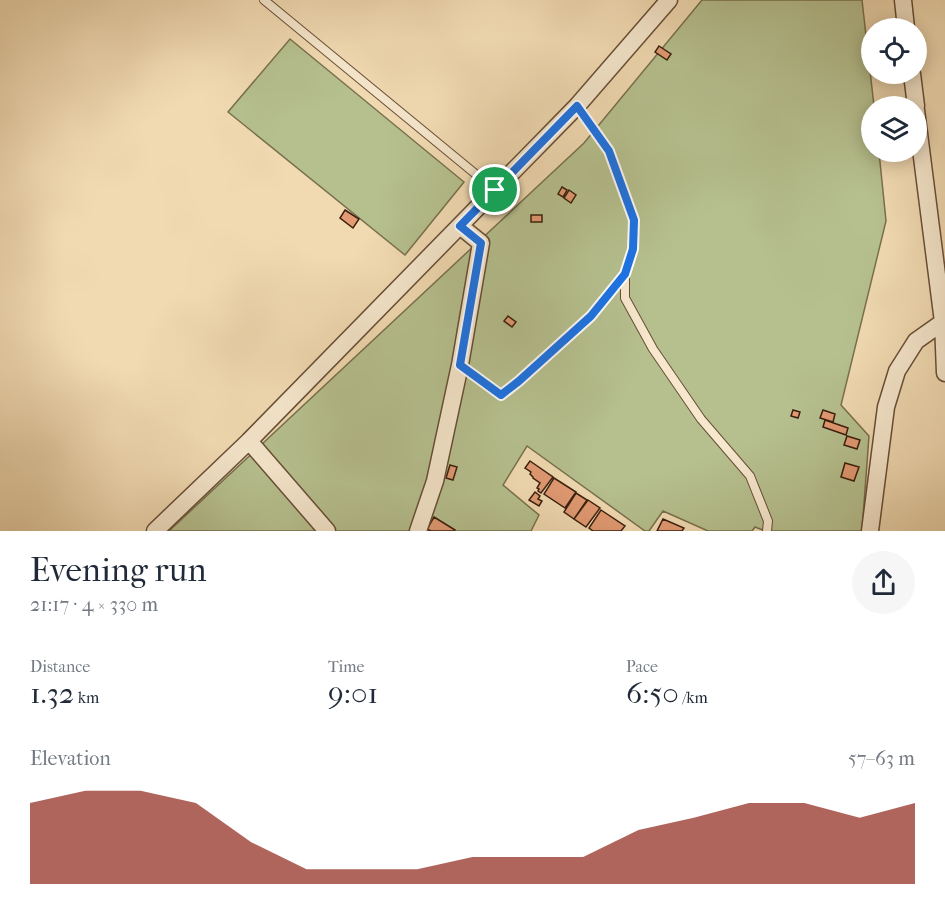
<!DOCTYPE html>
<meta charset="utf-8">
<style>
:root{--surface:#fff;--page:#f6f6f7;--text:#1f2937;--muted:#747a83;--accent:#8f2418}
body{margin:0;font-family:"IM FELL French Canon",serif;background:var(--page);color:var(--text);height:100vh;display:flex;flex-direction:column;font-size:22px;white-space:nowrap}
*{box-sizing:border-box;margin:0}
p{font-size:20px;color:var(--muted)}
.icon{flex:none;width:33px;height:33px;fill:none;stroke:currentColor;stroke-width:2;stroke-linecap:round;stroke-linejoin:round}
.map{position:relative;height:531px;overflow:hidden}
.side{display:flex;flex-direction:column;background:var(--surface);flex:1}
.side>*{flex:none}
.buttons{position:absolute;left:861px;top:18px;display:grid;gap:12px}
.buttons a{display:grid;place-items:center;width:66px;height:66px;border-radius:50%;background:var(--surface);box-shadow:0 3px 15px #0003;font-size:30px}
.pin{position:absolute;display:grid;place-items:center;width:51px;height:51px;color:#fff;margin:-26px;border:3px solid #fff;border-radius:50%;box-shadow:0 2px 6px #0007}
.round{display:grid;place-items:center;flex:none;width:63px;height:63px;border-radius:32px;background:var(--page)}
.overview{display:flex;align-items:center;justify-content:space-between;height:102px;padding:0 30px}
h1{font-size:33px;font-weight:600;line-height:45px}
.metrics{display:grid;grid-template-columns:repeat(3,1fr);gap:9px;height:102px;padding:6px 30px}
.metrics div{display:grid;align-content:center}
.metrics b{font-size:30px;font-weight:600}
.metrics small{font-size:16px;font-weight:400}
.metrics p{font-size:16px}
.chart{height:168px;padding:12px 30px}
.chart p{display:flex;justify-content:space-between}
.chart svg{width:100%;height:108px;margin-top:6px;fill:var(--accent);opacity:.7}
.map>svg:first-child{display:block}
.green{fill:#b6c08f;stroke:#78704e;stroke-width:1.5}
.building{fill:#e29b74;stroke:#3a1f0d;stroke-width:1.5}
.lines{fill:none;stroke-linecap:round;stroke-linejoin:round}
.lane-casing{stroke:#684e36;stroke-width:10}
.street-casing{stroke:#684e36;stroke-width:19}
.lane{stroke:#f6e7cd;stroke-width:8}
.street{stroke:#f6e7cd;stroke-width:16}
.route-casing{stroke:#fff;stroke-width:12}
.route{stroke:#1a73e8;stroke-width:8}
</style>
<div class="map">
<svg width="945" height="531" viewBox="0 0 945 531">
<rect width="100%" height="100%" fill="#f1dab2"/>
<filter id="stains"><feTurbulence type="fractalNoise" baseFrequency=".00333" numOctaves="4"/><feColorMatrix values="0 0 0 0 .2 0 0 0 0 .09 0 0 0 0 .02 0 0 0 .5 -.17"/></filter>
<radialGradient id="worn" r=".72"><stop offset=".6" stop-color="#630" stop-opacity="0"/><stop offset="1" stop-color="#630" stop-opacity=".3"/></radialGradient>
<path class="green" d="M702,0h160l12,106h-2v46h7l7,69 -45,184 28,31 -7,95h-97l-10,-4 -3,4h-44l-45,-20 -14,20h-4l-118,-85 -24,39 36,30 -8,16h-362l415,-388z
M290,39l174,143 -59,73 -177,-143z"/>
<path class="building" d="M659,46l12,8 -4,6 -12,-8z
M562,187l5,3 -4,7 -5,-3z
M569,190l7,5 -5,8 -7,-5z
M345,210l14,9 -6,9 -13,-10z
M531,215h11v7h-11z
M508,316l8,6 -4,5 -8,-6z
M793,410l7,2 -2,6 -7,-2z
M823,410l12,4 -2,8 -13,-4z
M825,420l23,8 -2,7 -23,-8z
M847,436l13,4 -3,9 -13,-4z
M530,461l23,16 -12,16 -3,-2 1,-2 -2,-1 3,-5 -7,-5v-1l-3,-3 1,-2 -6,-4z
M845,463l14,4 -5,14 -13,-4z
M450,465l7,2 -4,13 -7,-2z
M554,478l22,14 -11,16 -21,-14z
M535,492l5,4 -2,3 4,2 -3,5 -10,-6z
M576,493l11,7 -13,19 -10,-7z
M588,500l12,8 -14,19 -12,-8z
M601,510l24,16 -4,5h-28l-4,-3z
M434,517l21,13 -1,1h-23l-4,-2z
M663,519l21,9 -2,3h-25z"/>
<g class="lines">
<defs>
<path id="lane" d="M264,0l231,190
M577,106l32,45 25,69 -1,29 -8,25v24l28,51 48,70 49,57 18,45 -1,10
M460,365l41,30 19,-14 71,-65 34,-42"/>
<path id="street" d="M903,0l3,28
M912,74l4,32
M916,110l27,212 2,51
M249,441l78,90
M155,531l94,-90 328,-335 92,-106
M418,531l17,-50 25,-116 21,-122 -21,-17
M870,531l16,-124 11,-36 19,-30 27,-19"/>
</defs>
<use href="#lane" class="lane-casing"/>
<use href="#street" class="street-casing"/>
<use href="#lane" class="lane"/>
<use href="#street" class="street"/>
</g>
<g class="lines">
<defs>
<path id="route" d="M577,106l32,45 25,69 -1,29 -8,25 -34,42 -72,65 -18,14 -41,-30 21,-122 -21,-17z"/>
</defs>
<use href="#route" class="route-casing"/>
<use href="#route" class="route"/>
</g>
<rect width="100%" height="100%" filter="url(#stains)"/>
<rect width="100%" height="100%" fill="url(#worn)"/>
</svg>
<div class="buttons">
<a><svg class="icon" aria-label="locate" viewBox="0 0 24 24"><circle cx="12" cy="12" r="6"/><path d="M12 2v4M12 18v4M2 12h4M18 12h4"/></svg></a>
<a><svg class="icon" aria-label="layers" viewBox="0 0 24 24"><path d="M12 4l9 5-9 5-9-5zM3 14l9 5 9-5"/></svg></a>
</div>
<div class="pin" style="left:495px;top:190px;background:#1e9e55"><svg class="icon" aria-label="arrive" viewBox="0 0 24 24"><path d="M6 21V4h12l-3 4 3 4H6"/></svg></div>
</div>
<section class="side">
<div class="overview"><div><h1>Evening run</h1><p>21:17 · 4 × 330 m</p></div><a class="round"><svg class="icon" aria-label="share" viewBox="0 0 24 24"><path d="M12 15V3M7 8l5-5 5 5M5 13v7h14v-7"/></svg></a></div>
<div class="metrics">
<div><p>Distance</p><b>1.32<small> km</small></b></div>
<div><p>Time</p><b>9:01</b></div>
<div><p>Pace</p><b>6:50<small> /km</small></b></div>
</div>
<div class="chart"><p><span>Elevation</span>57–63 m</p>
<svg viewBox="0 0 160 44" preserveAspectRatio="none"><path d="M0 44V11L10 6L20 6L30 11L40 27L50 38L60 38L70 38L80 33L90 33L100 33L110 22L120 17L130 11L140 11L150 17L160 11V44z"/></svg>
</div>
</section>
